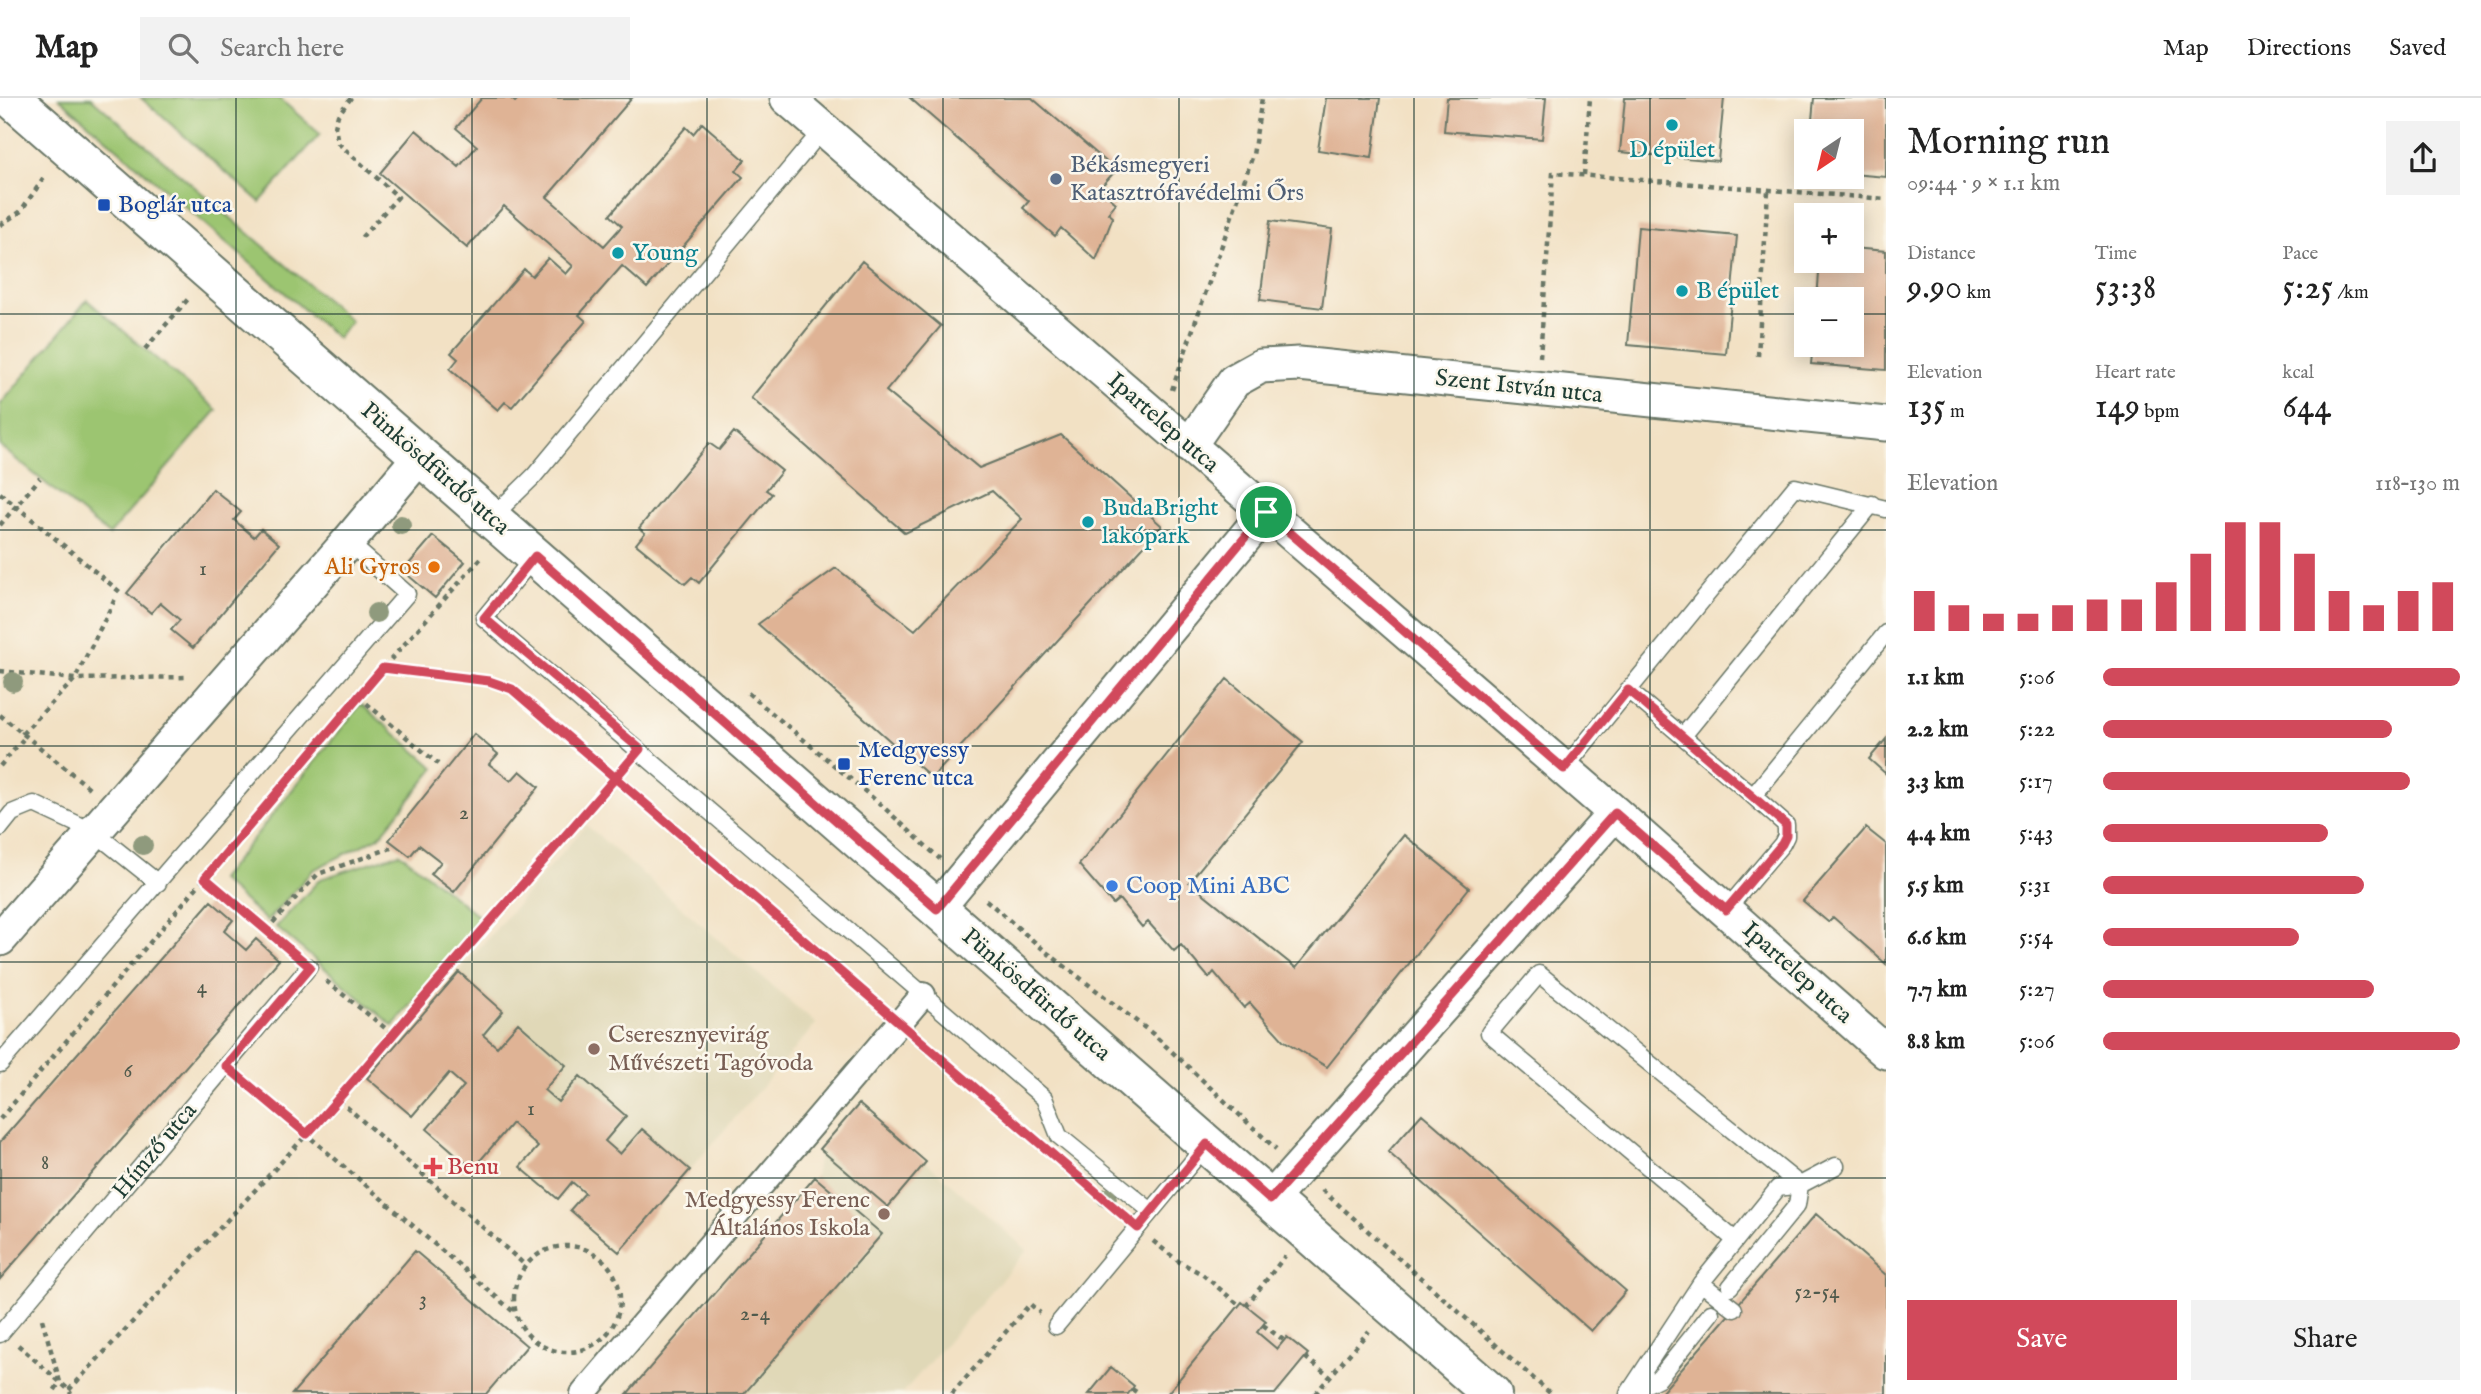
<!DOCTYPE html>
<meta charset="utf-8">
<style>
:root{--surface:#fff;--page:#f2f2f2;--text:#222;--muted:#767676;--line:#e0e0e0;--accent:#d1495b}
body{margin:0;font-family:"IM FELL English",serif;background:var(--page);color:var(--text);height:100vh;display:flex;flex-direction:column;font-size:26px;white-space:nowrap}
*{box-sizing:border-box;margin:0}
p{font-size:23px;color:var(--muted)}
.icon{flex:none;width:38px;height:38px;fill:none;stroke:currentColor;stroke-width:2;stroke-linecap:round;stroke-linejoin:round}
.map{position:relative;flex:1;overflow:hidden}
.panel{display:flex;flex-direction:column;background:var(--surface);width:595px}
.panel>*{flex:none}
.needle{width:46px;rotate:215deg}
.fabs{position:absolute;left:1794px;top:21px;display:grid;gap:14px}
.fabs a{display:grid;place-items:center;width:70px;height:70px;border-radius:0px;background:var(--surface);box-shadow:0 4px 18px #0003;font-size:35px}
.pin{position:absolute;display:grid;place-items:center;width:60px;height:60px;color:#fff;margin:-30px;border:4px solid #fff;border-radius:50%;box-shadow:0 2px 7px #0007}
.round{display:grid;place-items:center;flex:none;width:74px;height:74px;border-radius:0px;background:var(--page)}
.overview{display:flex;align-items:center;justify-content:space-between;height:119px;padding:0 21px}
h1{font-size:38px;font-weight:600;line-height:52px}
.figures{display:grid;grid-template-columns:repeat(3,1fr);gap:10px;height:119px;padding:7px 21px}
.figures div{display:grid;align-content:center}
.figures b{font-size:35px;font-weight:600}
.figures small{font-size:19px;font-weight:400}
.figures p{font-size:19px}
.chart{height:196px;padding:14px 21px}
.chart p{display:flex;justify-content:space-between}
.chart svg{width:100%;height:126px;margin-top:7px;stroke:var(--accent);stroke-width:6}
.action{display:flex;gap:14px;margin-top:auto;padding:14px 21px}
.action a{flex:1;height:80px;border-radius:0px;background:var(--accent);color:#fff;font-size:28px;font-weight:600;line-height:80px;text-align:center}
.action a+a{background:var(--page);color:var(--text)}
ul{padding:0 21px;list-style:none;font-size:23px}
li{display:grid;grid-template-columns:112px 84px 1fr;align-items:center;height:52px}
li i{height:18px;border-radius:9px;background:var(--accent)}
header{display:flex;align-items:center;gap:42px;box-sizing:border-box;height:98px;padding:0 35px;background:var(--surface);border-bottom:2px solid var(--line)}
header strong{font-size:33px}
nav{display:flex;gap:38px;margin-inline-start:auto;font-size:24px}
.search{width:490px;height:63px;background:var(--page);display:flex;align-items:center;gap:18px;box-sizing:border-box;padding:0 24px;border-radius:0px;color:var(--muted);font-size:26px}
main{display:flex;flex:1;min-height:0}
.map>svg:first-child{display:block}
.built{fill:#e0d8b7}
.green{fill:#9cc571;stroke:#5e8152;stroke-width:2}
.building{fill:#dfb395}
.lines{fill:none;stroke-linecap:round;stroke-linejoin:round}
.service-casing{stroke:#697666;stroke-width:19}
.pedestrian-casing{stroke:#697666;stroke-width:28}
.minor-casing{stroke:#697666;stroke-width:37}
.tertiary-casing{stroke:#697666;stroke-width:42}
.path{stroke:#697666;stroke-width:4.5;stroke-dasharray:5 5;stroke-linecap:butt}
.service{stroke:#fff;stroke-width:16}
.pedestrian{stroke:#fff;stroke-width:24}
.minor{stroke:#fff;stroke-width:33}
.tertiary{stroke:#fff;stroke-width:38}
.tree{fill:#8f9a7d}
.route-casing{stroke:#fff;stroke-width:14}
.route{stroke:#d1495b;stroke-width:9}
.grid{fill:none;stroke:#1f3d34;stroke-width:2;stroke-opacity:0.55}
.culture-dot{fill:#0f9aa8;stroke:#fbf7ec;stroke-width:2.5}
.service-dot{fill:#5c6f8a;stroke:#fbf7ec;stroke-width:2.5}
.transit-dot{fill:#1a4fb4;stroke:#fbf7ec;stroke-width:2.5}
.food-dot{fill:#e8710a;stroke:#fbf7ec;stroke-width:2.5}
.shop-dot{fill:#3f7fe0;stroke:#fbf7ec;stroke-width:2.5}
.education-dot{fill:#8d6e63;stroke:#fbf7ec;stroke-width:2.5}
.health-dot{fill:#e0444e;stroke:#fbf7ec;stroke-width:2.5}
.labels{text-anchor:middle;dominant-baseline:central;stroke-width:5;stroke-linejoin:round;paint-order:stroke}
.number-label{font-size:21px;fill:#4f5a4c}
.culture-label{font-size:24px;fill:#0d838f;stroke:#fbf7ec;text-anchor:start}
.service-label{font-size:24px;fill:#4e5e75;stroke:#fbf7ec;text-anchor:start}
.transit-label{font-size:24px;fill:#164399;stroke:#fbf7ec;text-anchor:start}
.street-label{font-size:24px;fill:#1f3d34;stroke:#fbf7ec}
.food-label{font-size:24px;fill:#c56008;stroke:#fbf7ec;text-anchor:end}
.shop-label{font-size:24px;fill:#366cbe;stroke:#fbf7ec;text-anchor:start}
.education-label{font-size:24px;fill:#785e54;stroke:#fbf7ec;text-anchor:start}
.health-label{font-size:24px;fill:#be3a42;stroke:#fbf7ec;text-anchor:start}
</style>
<header>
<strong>Map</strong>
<div class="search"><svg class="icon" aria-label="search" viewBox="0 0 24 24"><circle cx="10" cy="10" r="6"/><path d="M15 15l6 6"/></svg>Search here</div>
<nav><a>Map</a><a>Directions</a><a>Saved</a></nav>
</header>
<main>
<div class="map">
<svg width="1886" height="1296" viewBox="0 0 1886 1296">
<rect width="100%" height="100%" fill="#fbf7ec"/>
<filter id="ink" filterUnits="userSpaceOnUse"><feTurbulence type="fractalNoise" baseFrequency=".0143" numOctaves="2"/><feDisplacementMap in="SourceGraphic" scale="14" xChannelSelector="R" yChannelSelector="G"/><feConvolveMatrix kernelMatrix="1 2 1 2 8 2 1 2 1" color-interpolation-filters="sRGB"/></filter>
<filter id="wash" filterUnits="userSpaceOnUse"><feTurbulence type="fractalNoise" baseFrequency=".00686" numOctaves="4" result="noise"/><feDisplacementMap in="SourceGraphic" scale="28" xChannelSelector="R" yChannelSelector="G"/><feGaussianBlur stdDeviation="1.57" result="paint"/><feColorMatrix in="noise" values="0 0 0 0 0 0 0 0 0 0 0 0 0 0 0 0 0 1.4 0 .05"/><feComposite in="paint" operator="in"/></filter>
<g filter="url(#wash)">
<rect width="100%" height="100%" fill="#f2e1c4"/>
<path class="built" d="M586,727l230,199 -197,228 -49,-42 14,-17 -12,-10 -14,16 -38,-32 18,-20 -89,-74 -37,43 -45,-38z
M859,1006l168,146 -125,144h-275l188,-217 5,-28z"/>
<path class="green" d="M59,0h32l260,223 -14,17z
M141,0h138l41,36 -60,68z
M87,202l130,110 -108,125 -109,-89v-41z
M361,606l74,64 -56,69 -66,33 -46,51 -47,-41z
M400,755l83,67 -90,106 -117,-99 44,-48z"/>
<g id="blocks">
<path class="building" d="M482,0h28l5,4 4,-4h113l-85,99 57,49 18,-20 -12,-11 76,-88 7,7 9,-11 43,37 -9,11 7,6 -96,111 -25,-22 -43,49 7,6 -74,86 -7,-5 -7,8 -48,-41 8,-10 -7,-6 73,-84 8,7 16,-18 18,16 7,-8 -69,-60 -37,42 -87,-75 36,-43 43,37 18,-21 -21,-18z
M910,0h122l84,72 -17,19 17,14 -8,10 5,4 -17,43 -35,-32 -6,8 -32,-28 6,-7z
M1326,0h54l-8,60 -54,-8z
M1447,0h99l-4,41 -98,-8z
M1625,0h99l-6,63 -98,-9z
M1814,0h72v79l-34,-3v-43h-41z
M1270,123l62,8 -10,79 -62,-8z
M1638,129l99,9 -11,118 -98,-9z
M1852,150l34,3v119l-75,-6 2,-19h39v-46h-35l3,-38h32z
M862,163l79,65 -55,65 93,77 82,-33 101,91 -230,252 -174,-154 78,-56 79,62 107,-111 -30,-28 -87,42 -154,-135z
M734,334l48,39 -16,19 6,4 -73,89 -7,-6 -7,7 -49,-40 9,-11 -6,-5 70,-85 10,7z
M213,391l28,23 -7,8 20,17 7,-8 18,15 -86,104 -22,-18 9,-10 -20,-17 -9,10 -24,-20z
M433,438l32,26 -30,36 -32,-27z
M1227,581l76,63 -114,140 107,86 108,-133 65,53 -142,179 -44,-27 -33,-37 -6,5 -30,-36 -5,6 -28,-33 -7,6 -26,-29 -6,5 -23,-28 -6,5 -34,-39z
M474,636l24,20 -9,10 22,17 9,-10 19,16 -85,105 -23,-18 10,-12 -22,-17 -9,11 -21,-16z
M1886,641v35l-17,-15z
M1866,730l20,16v120l-53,-47 -5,5 -25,-21z
M211,803l22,19 -9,11 22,19 10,-11 23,21 -279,319v-137z
M459,874l44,39 -20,24 14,12 21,-24 48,42 -22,25 14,12 22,-26 46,40 -21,25 15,13 22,-25 48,41 -71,82 -49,-42 15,-17 -13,-11 -14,17 -38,-32 18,-20 -26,-24 -39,46 -46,-40 37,-43 -15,-13 -37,43 -45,-38z
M859,1006l67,58 -38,45 -68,-58z
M1422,1016l204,177 -35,40 -203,-179z
M815,1079l67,57 -138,160h-117z
M1816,1116l70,61v119h-222l-2,-2z
M415,1153l112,95 -41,48h-194z
M1242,1204l24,19 -9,11 20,17 10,-12 21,17 -33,40h-108z
M1111,1269l23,19 -6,8h-39z"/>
</g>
</g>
<g filter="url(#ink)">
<use href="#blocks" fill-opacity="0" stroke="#697666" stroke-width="2"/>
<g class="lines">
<defs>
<path id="service" d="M491,420l43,-42 289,-347
M535,458l-51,62 560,480 15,38 92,75
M1628,592l125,106
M1683,638l189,-232
M1564,671l231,-282 91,22
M0,730l12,-15 22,-9 60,28 64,51
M1726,812l56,-66 4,-8v-11l-33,-29 133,-163
M0,966l407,-470 -59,-52
M1735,1142l-246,-207 50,-59 261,211
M1701,1185l33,26
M1730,1189l67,-82 3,-20
M1056,1228l151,-182
M0,1236l309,-367
M1631,1294l28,-14 52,-65
M1628,1296l73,-111 77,-95 22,-3 36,-19"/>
<path id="pedestrian" d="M583,1296l340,-399"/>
<path id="minor" d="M787,0l828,715 271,239
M1189,348l45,-65 27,-15 38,-2 587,60
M937,811l329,-397
M0,841l348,-397 72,-86
M1270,1102l345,-387"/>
<path id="tertiary" d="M11,0l1481,1296"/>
</defs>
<use href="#service" class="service-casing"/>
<use href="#pedestrian" class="pedestrian-casing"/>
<use href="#minor" class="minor-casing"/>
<use href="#tertiary" class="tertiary-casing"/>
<path class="path" d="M351,0l-13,17 -3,12 3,16 60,54 -39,43
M1584,77l6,-77
M0,127l20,-13 26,-37
M145,251l44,-51
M1758,258l10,-166
M1540,259l13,-184 333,26
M1172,292l81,-235 9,-57
M0,395l120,99
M0,427l40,-47
M384,569l99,-111
M0,573l75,8 113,-2
M748,595l131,110 61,56
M359,599l79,67
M0,617l92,75
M22,636l53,-55 41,-82
M0,668l25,-29
M205,780l87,75
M986,802l59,51 108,83 123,115
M266,832l52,-56 73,-26
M326,883l68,54
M919,944l115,98
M243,982l273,234
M339,1002l186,165
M0,1021l383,-451 106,13 23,8 366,317
M1322,1092l229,204
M1153,1143l25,20 24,13 37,31
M514 1201a53 53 0 1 1 106 0a53 53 0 1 1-106 0Z
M1246,1208l39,-50
M42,1221l18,63 -8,12
M1263,1227l22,16
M18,1247l51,45 2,4
M1305,1259l25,20
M1132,1291l7,5
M69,1292l270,-290 284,-331
M952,1296l78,-90 10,9
M1315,1296l54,-63"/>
<use href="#service" class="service"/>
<use href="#pedestrian" class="pedestrian"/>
<use href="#minor" class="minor"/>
<use href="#tertiary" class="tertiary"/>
</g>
<g class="tree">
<circle cx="401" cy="427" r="10"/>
<circle cx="376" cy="515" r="10"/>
<circle cx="13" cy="584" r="10"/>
<circle cx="143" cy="747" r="10"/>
<circle cx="1107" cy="1100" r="10"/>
</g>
</g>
<g class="lines" filter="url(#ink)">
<defs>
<path id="route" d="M1266,414l-329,397 -402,-353 -51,62 156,131c-67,79 -136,156 -204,235 -43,50 -84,101 -129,150l-81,-68 84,-99 -105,-89 178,-210 106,13 23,8 626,539 69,-84 63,56 345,-387 111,97 56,-66 4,-8v-11l-158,-135 -64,79 -298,-257"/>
</defs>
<use href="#route" class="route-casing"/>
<use href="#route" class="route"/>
</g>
<path class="grid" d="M236,0v1296M472,0v1296M707,0v1296M943,0v1296M1179,0v1296M1414,0v1296M1650,0v1296M0,216h1806M1852,216h34M0,432h1886M0,648h1886M0,864h1886M0,1080h1886"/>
<g class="culture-dot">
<circle cx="1672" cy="27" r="7"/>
<circle cx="618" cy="155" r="7"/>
<circle cx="1682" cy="193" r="7"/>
<circle cx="1088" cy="424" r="7"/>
</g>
<circle class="service-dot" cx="1056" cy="81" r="7"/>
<g class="transit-dot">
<rect x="97" y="100" width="14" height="14" rx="3.5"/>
<rect x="837" y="659" width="14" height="14" rx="3.5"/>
</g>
<circle class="food-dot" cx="434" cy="469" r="7"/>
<circle class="shop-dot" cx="1112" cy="788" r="7"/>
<g class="education-dot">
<circle cx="594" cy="951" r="7"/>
<circle cx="884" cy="1116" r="7"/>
</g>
<path class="health-dot" d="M429.5 1058.5h7v7h7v7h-7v7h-7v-7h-7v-7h7z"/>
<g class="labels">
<g class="number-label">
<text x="203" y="471">1</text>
<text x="464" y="715">2</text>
<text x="202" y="889">4</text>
<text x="128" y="973">6</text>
<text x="531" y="1011">1</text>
<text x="45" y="1065">8</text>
<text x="1817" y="1194">52-54</text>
<text x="423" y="1201">3</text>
<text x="755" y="1216">2-4</text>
</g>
<g class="culture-label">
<text x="1672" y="52" text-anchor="middle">D épület</text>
<text x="632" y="155">Young</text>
<text x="1696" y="193">B épület</text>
<text x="1102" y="410">BudaBright<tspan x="1102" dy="28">lakópark</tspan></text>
</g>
<g class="service-label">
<text x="1070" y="67">Békásmegyeri<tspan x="1070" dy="28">Katasztrófavédelmi Őrs</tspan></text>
</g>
<g class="transit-label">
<text x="118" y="107">Boglár utca</text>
<text x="858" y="652">Medgyessy<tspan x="858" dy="28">Ferenc utca</tspan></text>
</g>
<g class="street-label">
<text transform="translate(1519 289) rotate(6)">Szent István utca</text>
<text transform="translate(1163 325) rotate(41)">Ipartelep utca</text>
<text transform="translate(435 371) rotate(41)">Pünkösdfürdő utca</text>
<text transform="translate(1797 875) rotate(42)">Ipartelep utca</text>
<text transform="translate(1036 897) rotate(41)">Pünkösdfürdő utca</text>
<text transform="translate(155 1053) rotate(-50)">Hímző utca</text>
</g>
<g class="food-label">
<text x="420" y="469">Ali Gyros</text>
</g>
<g class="shop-label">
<text x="1126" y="788">Coop Mini ABC</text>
</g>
<g class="education-label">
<text x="608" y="937">Cseresznyevirág<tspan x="608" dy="28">Művészeti Tagóvoda</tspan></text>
<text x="870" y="1102" text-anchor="end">Medgyessy Ferenc<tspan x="870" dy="28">Általános Iskola</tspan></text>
</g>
<g class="health-label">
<text x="447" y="1069">Benu</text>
</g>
</g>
</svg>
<div class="fabs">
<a><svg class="needle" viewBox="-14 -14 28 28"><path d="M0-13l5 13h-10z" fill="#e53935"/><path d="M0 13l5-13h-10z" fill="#767676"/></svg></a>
<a>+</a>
<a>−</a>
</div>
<div class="pin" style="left:1266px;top:414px;background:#1e9e55"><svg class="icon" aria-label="arrive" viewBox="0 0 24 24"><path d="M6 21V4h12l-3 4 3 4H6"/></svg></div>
</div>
<section class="panel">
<div class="overview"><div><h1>Morning run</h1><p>09:44 · 9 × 1.1 km</p></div><a class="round"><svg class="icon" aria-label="share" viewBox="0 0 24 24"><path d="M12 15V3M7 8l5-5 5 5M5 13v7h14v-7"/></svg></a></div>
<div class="figures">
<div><p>Distance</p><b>9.90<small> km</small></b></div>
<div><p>Time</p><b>53:38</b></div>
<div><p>Pace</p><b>5:25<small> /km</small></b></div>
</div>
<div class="figures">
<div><p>Elevation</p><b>135<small> m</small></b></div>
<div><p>Heart rate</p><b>149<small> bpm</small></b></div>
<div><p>kcal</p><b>644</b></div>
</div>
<div class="chart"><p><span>Elevation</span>118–130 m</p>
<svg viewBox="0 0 160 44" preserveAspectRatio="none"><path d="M5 44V30M15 44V35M25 44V38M35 44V38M45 44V35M55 44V33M65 44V33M75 44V27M85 44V17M95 44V6M105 44V6M115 44V17M125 44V30M135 44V35M145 44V30M155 44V27"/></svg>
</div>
<ul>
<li><b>1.1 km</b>5:06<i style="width:100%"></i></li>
<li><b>2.2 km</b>5:22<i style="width:81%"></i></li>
<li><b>3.3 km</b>5:17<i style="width:86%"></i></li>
<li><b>4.4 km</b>5:43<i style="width:63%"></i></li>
<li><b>5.5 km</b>5:31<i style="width:73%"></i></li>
<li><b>6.6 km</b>5:54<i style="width:55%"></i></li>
<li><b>7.7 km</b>5:27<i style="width:76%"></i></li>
<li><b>8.8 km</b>5:06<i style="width:100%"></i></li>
</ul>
<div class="action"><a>Save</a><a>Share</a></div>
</section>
</main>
